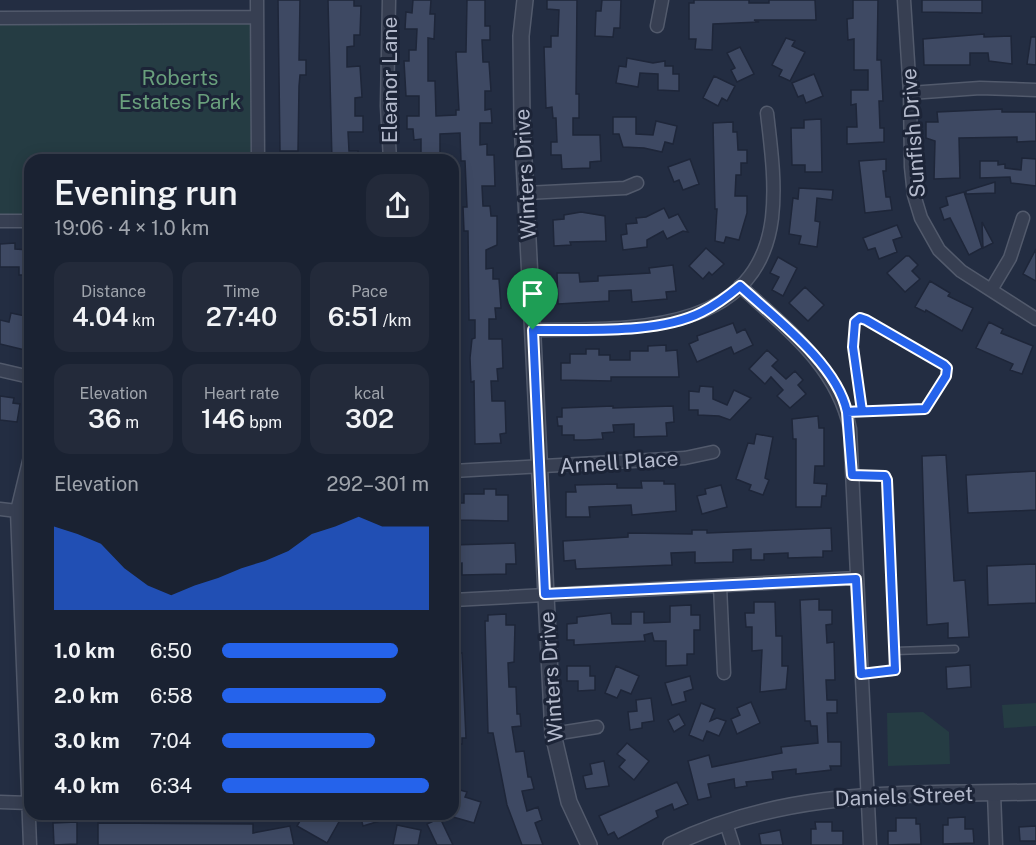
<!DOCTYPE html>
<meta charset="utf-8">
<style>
:root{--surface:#1a2232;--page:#232a3a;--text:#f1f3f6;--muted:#9fa4ac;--line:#383f4d;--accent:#2563eb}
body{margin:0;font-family:"Public Sans",sans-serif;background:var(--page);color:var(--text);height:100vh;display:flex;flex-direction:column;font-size:22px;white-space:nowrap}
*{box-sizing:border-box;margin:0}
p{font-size:20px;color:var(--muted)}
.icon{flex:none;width:33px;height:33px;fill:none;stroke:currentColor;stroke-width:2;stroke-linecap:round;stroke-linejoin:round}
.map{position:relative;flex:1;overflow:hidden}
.sheet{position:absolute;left:24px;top:154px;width:435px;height:666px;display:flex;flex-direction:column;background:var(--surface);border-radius:18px;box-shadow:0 3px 15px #0003,0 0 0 2px var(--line)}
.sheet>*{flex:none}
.pin{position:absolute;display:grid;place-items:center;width:51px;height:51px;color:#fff;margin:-62px -26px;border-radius:50% 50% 50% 0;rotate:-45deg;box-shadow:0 0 6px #0007}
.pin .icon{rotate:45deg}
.round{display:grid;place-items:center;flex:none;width:63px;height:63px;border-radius:18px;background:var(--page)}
.head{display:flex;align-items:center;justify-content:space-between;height:102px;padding:0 30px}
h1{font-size:33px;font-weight:600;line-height:45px}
.figures{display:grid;grid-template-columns:repeat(3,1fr);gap:9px;height:102px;padding:6px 30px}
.figures div{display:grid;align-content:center;border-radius:15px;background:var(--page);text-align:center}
.figures b{font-size:26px;font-weight:600}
.figures small{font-size:16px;font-weight:400}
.figures p{font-size:16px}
.chart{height:168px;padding:12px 30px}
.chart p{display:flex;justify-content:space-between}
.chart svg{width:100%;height:108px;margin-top:6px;fill:var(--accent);opacity:.7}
ul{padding:0 30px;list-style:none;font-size:20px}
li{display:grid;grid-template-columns:96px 72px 1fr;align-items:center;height:45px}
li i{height:15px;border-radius:8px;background:var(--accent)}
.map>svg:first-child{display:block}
.green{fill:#253c43}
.building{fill:#3e4963;stroke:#1e2639;stroke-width:1.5}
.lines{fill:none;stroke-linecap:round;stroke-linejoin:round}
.service-casing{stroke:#525a6c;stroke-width:9}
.minor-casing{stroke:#525a6c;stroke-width:15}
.tertiary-casing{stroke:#525a6c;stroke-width:18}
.service{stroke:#373f52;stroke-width:6}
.minor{stroke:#373f52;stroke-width:12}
.tertiary{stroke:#373f52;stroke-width:15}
.route-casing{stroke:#fff;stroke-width:12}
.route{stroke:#2563eb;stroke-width:8}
.labels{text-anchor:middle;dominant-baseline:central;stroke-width:6;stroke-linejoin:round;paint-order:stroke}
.park-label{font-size:21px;fill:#699f7c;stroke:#1c2437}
.street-label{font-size:21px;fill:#b4bacc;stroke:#1c2437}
</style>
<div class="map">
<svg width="1036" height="845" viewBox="0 0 1036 845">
<rect width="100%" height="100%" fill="#232d42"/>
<path class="green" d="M257,17l1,143h-228v61h-30v-203z
M1036,703v23l-32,2 -2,-23z
M923,712l26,20 1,32 -62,2 -1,-53z"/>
<path class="building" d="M278,0h22l-1,60h7v15h-6l-1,11 -1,65h-18z
M328,0h26v6h7l-1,29h-6v11l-7,1v20l13,-1 2,31 -7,1v18h8v16h-15l1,19h9v9h-26z
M413,0h18l-1,14h5l-1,25 -6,-1v43h7l1,35 20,-1v-5h3l-3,-58h10l1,-52h18v26h5v14h-8l1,22h6l2,29h-6v19l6,-1 1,14h-12v22l7,-1v11h7l1,31h-13l1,20h7l1,10h6v29l-11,5v19l7,-1v11h6l2,29h-6l1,11h-7v20h13l1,29 -6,1 1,12h-7l1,20h13l1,32 -6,1 1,9 -26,1 -1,-63 -3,1 -1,-24 2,-19 3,-1v-18h-6l-1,-89h-4l-1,-24h4l-2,-46h-4l-1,-28 -20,1v26h-19v-21l-7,1 -1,-11h-6v-13h12v-20h-13l-2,-35h5v-11h7l1,-21h-12l1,-17 6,1z
M547,0h30l-1,94h3v24h-6v17h27l1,26 -11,1v6l-28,1 -1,-14h-10v-13h6l-1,-24h-3l-1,-11 -6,1 -2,-61h7v-11h7l1,-26 -12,-1z
M602,0h19l-1,28h-6l-1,9 -18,-1 1,-25h5z
M694,0h55v3h20v-3h46l1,20h-62l5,2 -46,2 -1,26 -17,-1 1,-10h-7v-36h5z
M853,0h25l-1,60h4l2,41h-4l1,27h4v14l-37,2v-17h10l-1,-23 -5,1v-15h17v-20h-14v-31l-6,1 -1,-21 6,-1z
M922,0h60v13l-60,-1z
M984,34v3l27,-1 1,28 -23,-3 -1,-8h-18v12h-46l-1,-26z
M1031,37h5v28l-9,-1z
M786,38l9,3 -3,5 13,6 -15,29 -11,-5 3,-6 -10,-5z
M740,47l14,27 -17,8 -6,-12 4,-2 -8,-15z
M627,58l26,5 12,-2v5h8v8h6v17l-21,-1v-16l-18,-1 -2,14 -22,-4 3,-17 7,1z
M814,74l9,22 -17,7 -3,-8 -5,2 -6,-14z
M714,76l21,10 -8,15 -5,-3 -4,8 -15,-8z
M1002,109v3h34v29l-19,1v-5l-58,1 1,40 -26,1 1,-38 -9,-3v-16h12l-1,-10z
M613,117h23v17l17,1 3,-14 21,5 -4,18 -8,-2 -3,10 -18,-4 -21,-1 -4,-13h-6z
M821,119l1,53h-17v-7h-13l-1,-37h13v-8z
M733,122v10h4l1,18h9v13h-6v12h-5l-1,21h12v17l-8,27 -13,-3 -2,6 -9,-2 2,-32h-2l-2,-86z
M1022,158l14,1v27l-25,-3 -1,-6 -30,1v-17h18v4l7,-1v4l16,2z
M690,159l9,25 -16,6 -4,-10 -5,2 -6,-15z
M886,159v12h-3l3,26h4l2,13 -27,3 -6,-52z
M995,182v11l-29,1v-3z
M799,188l34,2 -1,10 -15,-2 -2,23 5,1 -3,25 -18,-3 2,-8 -12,-2 4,-36 5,1z
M964,192l18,56 -13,7 -19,-37 -6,2 -4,-12 8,-3 -2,-8z
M664,208l5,10 9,-4 10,18 -5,-1 -16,8 -4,-8 -16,9v7l-24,3 -2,-15 6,-1 -1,-10 11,-1 -1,-5 10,-1z
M581,212l24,4 1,25 -36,1 1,3 -17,1 -1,-26 11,-1v-4z
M982,222l11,21 -10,5z
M897,225l5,12 -9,3 4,12 -18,7 -4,-11 -7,2 -5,-12z
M15,243v6l15,1v25h-11v-8h-19v-23z
M706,248l18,16 -12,11 -3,-3 -6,7 -14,-13z
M1036,249v32l-13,-7z
M906,256h3l9,9 -6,6 8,8 -15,13 -18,-19z
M778,257l19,11 -14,28 -11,-6 7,-13 -9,-4z
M673,265l3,26 -10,1 1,7 -35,3 -1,-12 -22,1v10l-51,3 -1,-31h22l1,9 18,-1v-5l52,-3 -1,-5z
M930,281l20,12 -2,3 25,12 -11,23 -36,-21 -1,2 -10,-5z
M805,287l19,18 -16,16 -19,-18z
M11,313l19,4 -1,34 -29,-7v-24l9,2z
M989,322l14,7 -2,4 32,13 -11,28 -12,-4 3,-6 -37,-16z
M733,323l4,10 8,-4 8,16 -19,9 -3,-7 -34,15 -8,-18 9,-4 -1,-4z
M666,345v6l11,-1 2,27h-68v4l-50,-1v-17h9v-9h16v-5h13v6h11v5h20v-9h18v-5z
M767,350l11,10 -6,6 14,13 9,-8 8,9 -5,5 8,9 -16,14 -13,-12 6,-6 -12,-13 -6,7 -16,-15z
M700,386l13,1v12l14,6 7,-15 17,8 -21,22 -11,-4 -21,-1v-5h-9v-19l10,1z
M0,396l14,2 -1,5 7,1 -3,18 -17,-2z
M613,406v2l60,-2 1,16 -8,1 1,13 -33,1v-13l-21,1 1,7 -12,1 1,6 -17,1h-12v-5h-12v-9h-4l-1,-9h5v-9z
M818,416l1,12h5v38h-9l-1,17 13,1 -1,12h-4l-1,11h-25v-68h-3l-1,-20z
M756,434l17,3 -8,41 4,2 -6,15 -14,-5 2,-5 -15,-6 12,-36 6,1z
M946,455l8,126 11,-1 4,57 -21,1v-15l-21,2 -5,-169z
M1036,471v39l-68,3 -2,-38z
M641,481h23v3h11l1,27 -44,4 -1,-10 -42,2 1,10h-24v-25h10l-1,-7 42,-1v4h25z
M721,485l6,22 -25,7 -5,-18 9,-2 -1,-5z
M484,489h12v6h12v26l-49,-1v-17h5v-9h20z
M831,528l1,23h-9v6l-35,1v-5l-24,1v6h-13v-11l-18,1v12l-38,1v-11l-24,1 1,12 -96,4 -1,-9 -11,1 -1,-20 65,-4v-4l64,1v-4h15v3z
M515,543l1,21h-10v10l-44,1v-12l-9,1v-19z
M1036,564v39l-48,2 -1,-39z
M819,599v11h13v14l-6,1 1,18 7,-1 1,38h-9l1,20h10v13h-10l1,29h13v24h-11l1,4 -35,4v-5l-24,3 1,7 -27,3 1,4 -12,2 -1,-9 -26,5 3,13 -13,3 -10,-39 21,-6 3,12 70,-14 -1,-6 37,-4 -1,-17h-6l-1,-5h-5l-5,-121z
M754,602h21l1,34h6v30h6l-2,23 -26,3 2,-42 -10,1v-24h-6l-1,-14h9z
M691,605v10h9v15h-6v24h-7v11l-21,1v-25h-12l-2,-8 -8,2 1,6 -71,4v-5h-7v-16l10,-1v-6l34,-4 1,11h19v-12h13v11l26,-1v-16z
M506,614v11h9l-1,37 -6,1 1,24h7l1,27h3l1,12 -9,1 4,25 8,-1 4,26h3l3,12 -12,2 5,20 11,-4 4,13 -7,3 8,22h-21l-15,-40 -14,-72h-5l-3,-112h3v-6z
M453,653h9l4,85h-4v6h-9z
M970,665l1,22 -24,2 -1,-22z
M567,666h23v10h5v14l-17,1v-10h-11z
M616,666l23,10 -8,18 -10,-4 -4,8 -12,-5z
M690,676l3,13 -9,3 2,9 -14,4 -7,-22z
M651,698l3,23 -12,2v5l-12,2 -2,-18 9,-1 -1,-11z
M751,702l9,21 -23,11 -6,-15 9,-4 -3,-7z
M701,703l14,6 -5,12 7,-3 9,3 -7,15 -12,-5 -4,10 -14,-6z
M679,714l6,11 -11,7 -6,-12z
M627,743l22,18 -15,19 -15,-13 6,-7 -8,-6z
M604,761l5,25 -23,3 -3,-13 9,-2 -2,-10z
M677,782l11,22 -14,6 -2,-6 -16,7 2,6 -40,22 -4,-7 -6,3 -9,-19z
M453,788l14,4 -2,5 16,5 -7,21 -21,-6z
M304,814h27l9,6 -13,23 -30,-17z
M360,814h33v3l-30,9z
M965,817v12h8l1,14 -31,1v-19h5v-7z
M440,818l13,27h-16l-10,-21z
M896,818h20v6h4l1,20 -33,1v-14h8z
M77,822v22l-23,1 -1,-22z
M815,822h17v9h11v14h-32v-16h5z
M98,823l155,1v9l37,-7 4,19h-196z
M397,825l24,5 -3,15h-25z
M1036,826v15h-16l-1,-14z
M780,830l3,15h-22l-2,-11z"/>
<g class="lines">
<defs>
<path id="service" d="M847,412l78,-3 22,-33v-8l-81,-48 -6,-2 -4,4 -3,25 9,64
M852,475l33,1 2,4 9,186 -5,6 -30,2
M895,651l60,-2"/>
<path id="minor" d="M257,0l1,160
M389,0l-2,106 3,54
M904,0l6,93 1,74 3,28 7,23 18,32 22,21 75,48
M0,18l257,-1
M657,26l5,-26
M910,93l70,-5 56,2
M526,193l99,-5 12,-5
M0,221h30
M740,286c45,41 97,80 110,143l20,416
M991,290l19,-32 13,-40
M533,330c89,-2 224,9 239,-112 4,-35 -1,-70 -5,-105
M0,370l30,7
M30,457l-13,54 13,334
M453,471l232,-13 28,-6
M0,509l17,2
M720,586l4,87
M453,600l403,-22
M553,734l44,-7
M994,793l2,52
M0,802l30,1
M726,823l7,22"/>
<path id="tertiary" d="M525,0l-4,36 1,85 31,613 16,68 20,43
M671,845c117,-58 238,-50 365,-53"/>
</defs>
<use href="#service" class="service-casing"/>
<use href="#minor" class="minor-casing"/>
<use href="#tertiary" class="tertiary-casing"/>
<use href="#service" class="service"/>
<use href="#minor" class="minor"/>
<use href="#tertiary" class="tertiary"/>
</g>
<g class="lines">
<defs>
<path id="route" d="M533,330l12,264 311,-15 5,95 34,-4 -8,-190 -2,-4 -33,-1 -5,-63 15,-1 -9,-64 2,-25 5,-4 6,2 78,45 3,3 -1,8 -21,33 -78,3c-10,-48 -72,-94 -107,-126 -12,10 -24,19 -38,26 -45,23 -119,17 -169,18"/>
</defs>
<use href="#route" class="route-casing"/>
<use href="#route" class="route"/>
</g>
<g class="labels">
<g class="park-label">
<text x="180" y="77">Roberts<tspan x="180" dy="24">Estates Park</tspan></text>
</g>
<g class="street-label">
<text transform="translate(389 80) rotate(-90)">Eleanor Lane</text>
<text transform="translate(913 133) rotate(-94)">Sunfish Drive</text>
<text transform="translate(525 174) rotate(-93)">Winters Drive</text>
<text transform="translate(619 462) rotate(-4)">Arnell Place</text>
<text transform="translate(551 677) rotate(-94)">Winters Drive</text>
<text transform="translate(904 796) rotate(-2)">Daniels Street</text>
</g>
</g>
</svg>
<div class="pin" style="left:533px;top:330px;background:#1e9e55"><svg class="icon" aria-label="arrive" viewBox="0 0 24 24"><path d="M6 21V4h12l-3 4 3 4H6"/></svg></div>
<section class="sheet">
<div class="head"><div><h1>Evening run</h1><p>19:06 · 4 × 1.0 km</p></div><a class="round"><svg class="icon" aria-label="share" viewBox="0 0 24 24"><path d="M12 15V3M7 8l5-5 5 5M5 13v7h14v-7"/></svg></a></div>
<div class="figures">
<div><p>Distance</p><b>4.04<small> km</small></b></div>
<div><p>Time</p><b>27:40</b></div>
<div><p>Pace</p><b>6:51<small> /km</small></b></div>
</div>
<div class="figures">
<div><p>Elevation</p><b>36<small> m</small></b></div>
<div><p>Heart rate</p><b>146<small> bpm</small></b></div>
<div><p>kcal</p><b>302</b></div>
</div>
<div class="chart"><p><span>Elevation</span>292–301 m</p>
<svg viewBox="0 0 160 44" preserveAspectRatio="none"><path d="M0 44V10L10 13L20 17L30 27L40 34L50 38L60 34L70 31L80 27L90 24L100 20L110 13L120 10L130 6L140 10L150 10L160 10V44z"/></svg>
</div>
<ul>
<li><b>1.0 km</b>6:50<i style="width:85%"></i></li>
<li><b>2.0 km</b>6:58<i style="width:79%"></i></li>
<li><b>3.0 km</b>7:04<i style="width:74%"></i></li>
<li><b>4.0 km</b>6:34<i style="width:100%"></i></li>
</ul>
</section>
</div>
